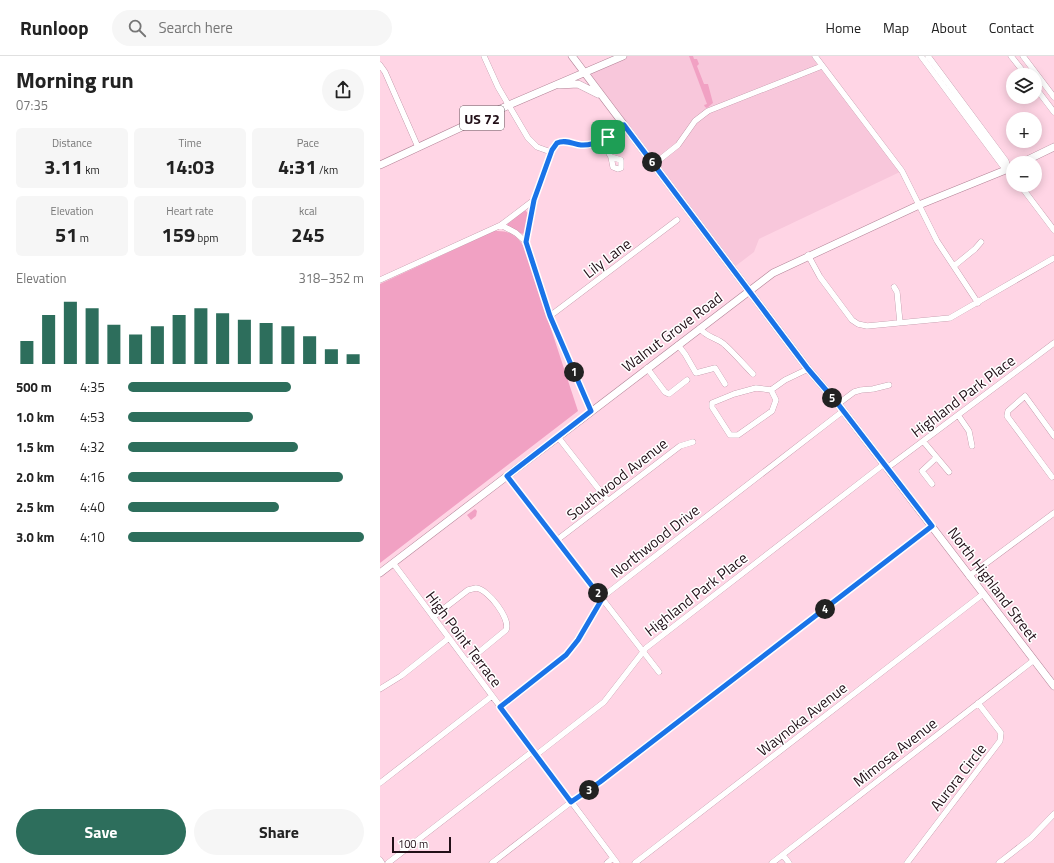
<!DOCTYPE html>
<meta charset="utf-8">
<style>
:root{--surface:#fff;--page:#f6f6f6;--text:#222;--muted:#767676;--line:#e0e0e0;--accent:#2d6e5c}
body{margin:0;font-family:"Titillium Web",sans-serif;background:var(--page);color:var(--text);height:100vh;display:flex;flex-direction:column;font-size:15px;white-space:nowrap}
*{box-sizing:border-box;margin:0}
p{font-size:13px;color:var(--muted)}
.icon{flex:none;width:22px;height:22px;fill:none;stroke:currentColor;stroke-width:2;stroke-linecap:round;stroke-linejoin:round}
.map{position:relative;flex:1;overflow:hidden}
.side{display:flex;flex-direction:column;background:var(--surface);width:380px}
.side>*{flex:none}
.fabs{position:absolute;left:626px;top:12px;display:grid;gap:8px}
.fabs a{display:grid;place-items:center;width:36px;height:36px;border-radius:50%;background:var(--surface);box-shadow:0 2px 10px #0003;font-size:20px}
.scale{position:absolute;left:12px;bottom:10px;width:59px;box-sizing:border-box;padding-left:4px;border:2px solid #210f17;border-top:0;font-size:11px;line-height:14px;white-space:nowrap;color:#210f17;-webkit-text-stroke:3px #fff;paint-order:stroke}
.pin{position:absolute;display:grid;place-items:center;width:34px;height:34px;color:#fff;margin:-17px;border-radius:8px;box-shadow:0 2px 6px #0006}
.km{position:absolute;width:20px;height:20px;margin:-10px;border-radius:50%;background:#222;color:#fff;font-size:11px;line-height:20px;text-align:center}
.round{display:grid;place-items:center;flex:none;width:42px;height:42px;border-radius:21px;background:var(--page)}
.summary{display:flex;align-items:center;justify-content:space-between;height:68px;padding:0 16px}
h1{font-size:22px;font-weight:700;line-height:30px}
.metrics{display:grid;grid-template-columns:repeat(3,1fr);gap:6px;height:68px;padding:4px 16px}
.metrics div{display:grid;align-content:center;border-radius:6px;background:var(--page);text-align:center}
.metrics b{font-size:20px;font-weight:700}
.metrics small{font-size:11px;font-weight:400}
.metrics p{font-size:11px}
.chart{height:112px;padding:8px 16px}
.chart p{display:flex;justify-content:space-between}
.chart svg{width:100%;height:72px;margin-top:4px;stroke:var(--accent);stroke-width:6}
.button{display:flex;gap:8px;margin-top:auto;padding:8px 16px}
.button a{flex:1;height:46px;border-radius:24px;background:var(--accent);color:#fff;font-size:16px;font-weight:700;line-height:46px;text-align:center}
.button a+a{background:var(--page);color:var(--text)}
ul{padding:0 16px;list-style:none;font-size:13px}
li{display:grid;grid-template-columns:64px 48px 1fr;align-items:center;height:30px}
li i{height:10px;border-radius:5px;background:var(--accent)}
header{display:flex;align-items:center;gap:24px;box-sizing:border-box;height:56px;padding:0 20px;background:var(--surface);border-bottom:1px solid var(--line)}
header strong{font-size:19px}
nav{display:flex;gap:22px;margin-inline-start:auto;font-size:14px}
.search{width:280px;height:36px;background:var(--page);display:flex;align-items:center;gap:10px;box-sizing:border-box;padding:0 14px;border-radius:22px;color:var(--muted);font-size:15px}
main{display:flex;flex:1;min-height:0}
.map>svg:first-child{display:block}
.built{fill:#f8c7db}
.green{fill:#f1a1c3}
.lines{fill:none;stroke-linecap:round;stroke-linejoin:round}
.minor-casing{stroke:#b28296;stroke-width:6}
.major-casing{stroke:#b28296;stroke-width:8}
.minor{stroke:#fff;stroke-width:5.5}
.major{stroke:#fff;stroke-width:7}
.route-casing{stroke:#fff;stroke-width:8}
.route{stroke:#1a73e8;stroke-width:5}
.labels{text-anchor:middle;dominant-baseline:central;stroke-width:3;stroke-linejoin:round;paint-order:stroke}
.shield{fill:#fff;stroke:#64575d;stroke-width:1}
.shield-label{font-size:14px;font-weight:bold;fill:#210f17}
.street-label{font-size:15px;fill:#210f17;stroke:#fff}
</style>
<header>
<strong>Runloop</strong>
<div class="search"><svg class="icon" aria-label="search" viewBox="0 0 24 24"><circle cx="10" cy="10" r="6"/><path d="M15 15l6 6"/></svg>Search here</div>
<nav><a>Home</a><a>Map</a><a>About</a><a>Contact</a></nav>
</header>
<main>
<section class="side">
<div class="summary"><div><h1>Morning run</h1><p>07:35</p></div><a class="round"><svg class="icon" aria-label="share" viewBox="0 0 24 24"><path d="M12 15V3M7 8l5-5 5 5M5 13v7h14v-7"/></svg></a></div>
<div class="metrics">
<div><p>Distance</p><b>3.11<small> km</small></b></div>
<div><p>Time</p><b>14:03</b></div>
<div><p>Pace</p><b>4:31<small> /km</small></b></div>
</div>
<div class="metrics">
<div><p>Elevation</p><b>51<small> m</small></b></div>
<div><p>Heart rate</p><b>159<small> bpm</small></b></div>
<div><p>kcal</p><b>245</b></div>
</div>
<div class="chart"><p><span>Elevation</span>318–352 m</p>
<svg viewBox="0 0 160 44" preserveAspectRatio="none"><path d="M5 44V30M15 44V14M25 44V6M35 44V10M45 44V20M55 44V26M65 44V21M75 44V14M85 44V10M95 44V13M105 44V17M115 44V19M125 44V21M135 44V27M145 44V35M155 44V38"/></svg>
</div>
<ul>
<li><b>500 m</b>4:35<i style="width:69%"></i></li>
<li><b>1.0 km</b>4:53<i style="width:53%"></i></li>
<li><b>1.5 km</b>4:32<i style="width:72%"></i></li>
<li><b>2.0 km</b>4:16<i style="width:91%"></i></li>
<li><b>2.5 km</b>4:40<i style="width:64%"></i></li>
<li><b>3.0 km</b>4:10<i style="width:100%"></i></li>
</ul>
<div class="button"><a>Save</a><a>Share</a></div>
</section>
<div class="map">
<svg width="674" height="807" viewBox="0 0 674 807">
<rect width="100%" height="100%" fill="#ffd5e5"/>
<path class="built" d="M243,0h192l87,115 -143,68 -5,13 -21,16 -149,-196z"/>
<path class="green" d="M309,0h4l1,3h3l2,5 -2,2 7,18h4l5,19 -6,5 -2,-1 -1,-2 3,-1z
M145,154l3,3 -3,21c-6,0 -16,-5 -18,-10z
M114,175c14,-1 23,4 30,16l54,164 -198,152v-279z
M95,453l2,2 -1,5 -5,4 -4,-5z"/>
<g class="lines">
<defs>
<path id="minor" d="M104,0l14,31 30,51 9,9 14,5
M435,0l87,115 35,70 41,62
M541,0l81,109 11,11
M548,0l78,105 2,8
M631,0l15,19
M643,0l31,41
M0,9l5,7 33,75
M655,31l19,25
M222,85l9,16 2,10 5,2 3,-1v-8l-10,-3
M274,108l24,-19 17,-24 13,-10 114,-45
M640,129l34,45
M121,169l15,8 10,9 24,74 41,95
M146,186l8,-42
M428,199l12,22 32,43 6,4 9,2 83,-8 104,-60
M574,210l21,-17 6,-7
M0,224l121,-55 33,-25 17,-48 6,-9c8,-4 16,1 24,2 17,1 30,-10 42,-20
M514,231l3,5 3,31
M170,260l127,-96
M320,272c6,10 17,9 25,17 10,9 19,20 28,29
M298,289l7,9 11,19 19,-5 10,16
M267,312l18,24 4,2 18,-14
M376,332l15,2 5,10 -4,11 -34,24h-8l-18,-28v-4l22,-9z
M391,334l14,-10 23,-11
M458,348l16,-12 7,-2 12,-1 16,-4
M578,359l11,16 3,15
M178,381l50,64
M543,385l26,31
M507,412l167,-125
M127,420l152,196
M672,421l-45,-61 1,-5 17,-15 29,40
M552,428l-10,-13 14,-13
M177,484l123,-94 13,-4
M13,507l224,300
M589,520l85,-63
M53,561l35,-27 8,-2c12,1 35,31 30,42l-39,32
M0,633l21,-13 48,-38
M120,651l66,-52 12,-16 27,-44 238,-184
M156,699l68,-53 42,-54 238,-184
M0,727l112,-87
M403,799l6,8
M0,804l2,3
M8,807l145,-112
M112,807l79,-61 28,-20 333,-256
M227,807l6,-5
M255,807l348,-269
M392,807l262,-203
M527,807l93,-122 1,-8 -23,-30
M619,807l32,-25 23,-24"/>
<path id="major" d="M192,0l236,313 30,35 216,282
M179,29l19,-1 20,10
M641,107l33,-16
M0,109l129,-60 114,-49
M0,517l393,-300 146,-68 94,-38"/>
</defs>
<use href="#minor" class="minor-casing"/>
<use href="#major" class="major-casing"/>
<use href="#minor" class="minor"/>
<use href="#major" class="major"/>
</g>
<g class="lines">
<defs>
<path id="route" d="M244,69l184,244 30,35 94,122 -332,256 -29,20 -71,-95 66,-52 12,-15 24,-41 -95,-123 84,-65 -41,-95 -24,-74 8,-42 18,-50 5,-7c8,-4 16,1 24,2 17,1 30,-10 43,-20z"/>
</defs>
<use href="#route" class="route-casing"/>
<use href="#route" class="route"/>
</g>
<g class="labels">
<rect class="shield" x="80" y="50" width="44" height="24" rx="3"/>
<g class="shield-label">
<text x="102" y="62">US 72</text>
</g>
<g class="street-label">
<text transform="translate(227 202) rotate(-37)">Lily Lane</text>
<text transform="translate(292 276) rotate(-37)">Walnut Grove Road</text>
<text transform="translate(583 340) rotate(-37)">Highland Park Place</text>
<text transform="translate(237 423) rotate(-38)">Southwood Avenue</text>
<text transform="translate(275 485) rotate(-38)">Northwood Drive</text>
<text transform="translate(613 528) rotate(53)">North Highland Street</text>
<text transform="translate(316 538) rotate(-38)">Highland Park Place</text>
<text transform="translate(84 583) rotate(53)">High Point Terrace</text>
<text transform="translate(422 663) rotate(-38)">Waynoka Avenue</text>
<text transform="translate(515 696) rotate(-38)">Mimosa Avenue</text>
<text transform="translate(578 721) rotate(-52)">Aurora Circle</text>
</g>
</g>
</svg>
<div class="fabs">
<a><svg class="icon" aria-label="layers" viewBox="0 0 24 24"><path d="M12 4l9 5-9 5-9-5zM3 14l9 5 9-5"/></svg></a>
<a>+</a>
<a>−</a>
</div>
<div class="scale">100 m</div>
<div class="pin" style="left:228px;top:81px;background:#1e9e55"><svg class="icon" aria-label="arrive" viewBox="0 0 24 24"><path d="M6 21V4h12l-3 4 3 4H6"/></svg></div>
<b class="km" style="left:194px;top:316px">1</b>
<b class="km" style="left:218px;top:537px">2</b>
<b class="km" style="left:209px;top:734px">3</b>
<b class="km" style="left:445px;top:553px">4</b>
<b class="km" style="left:452px;top:342px">5</b>
<b class="km" style="left:272px;top:106px">6</b>
</div>
</main>
